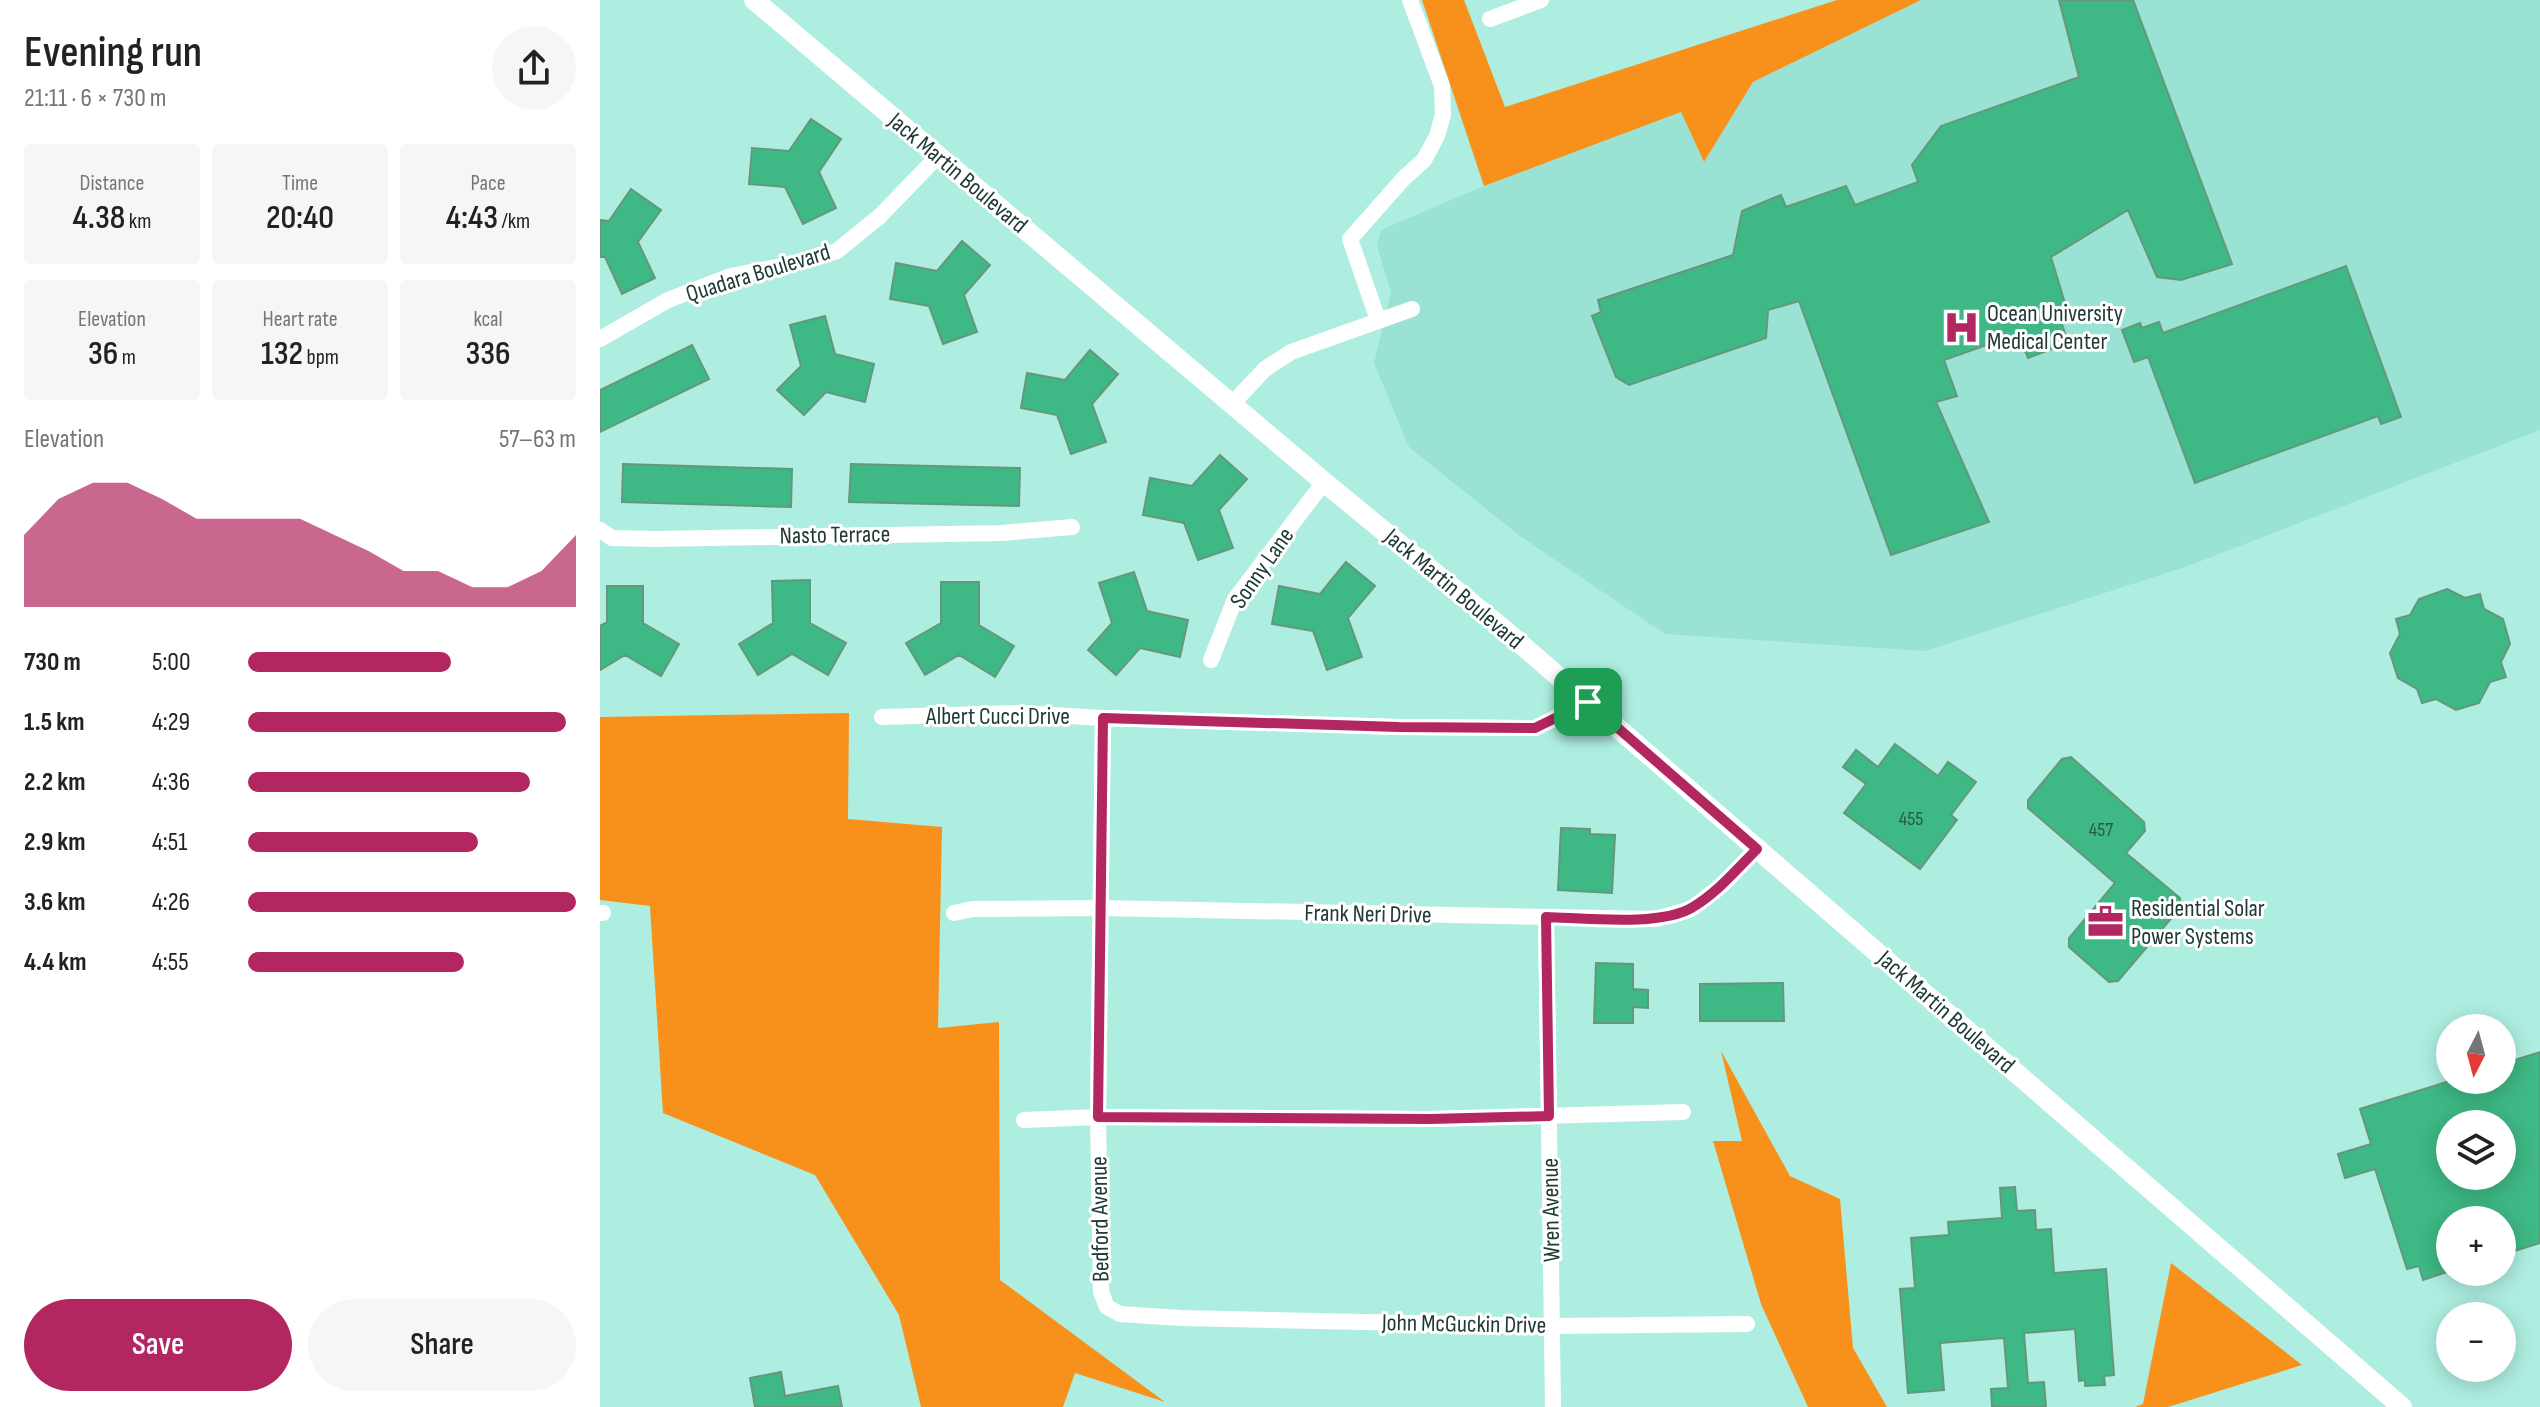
<!DOCTYPE html>
<meta charset="utf-8">
<style>
:root{--surface:#fff;--page:#f6f6f6;--text:#222;--muted:#767676;--accent:#b32761}
body{margin:0;font-family:"Sofia Sans Condensed",sans-serif;background:var(--page);color:var(--text);height:100vh;display:flex;flex-direction:column;font-size:30px;white-space:nowrap}
*{box-sizing:border-box;margin:0}
p{font-size:26px;color:var(--muted)}
.icon{flex:none;width:44px;height:44px;fill:none;stroke:currentColor;stroke-width:2;stroke-linecap:round;stroke-linejoin:round}
.map{position:relative;flex:1;overflow:hidden}
.drawer{display:flex;flex-direction:column;background:var(--surface);width:600px}
.drawer>*{flex:none}
.needle{width:52px;rotate:186deg}
.fabs{position:absolute;left:1836px;top:1014px;display:grid;gap:16px}
.fabs a{display:grid;place-items:center;width:80px;height:80px;border-radius:50%;background:var(--surface);box-shadow:0 4px 20px #0003;font-size:40px}
.pin{position:absolute;display:grid;place-items:center;width:68px;height:68px;color:#fff;margin:-34px;border-radius:16px;box-shadow:0 4px 12px #0006}
.round{display:grid;place-items:center;flex:none;width:84px;height:84px;border-radius:42px;background:var(--page)}
.summary{display:flex;align-items:center;justify-content:space-between;height:136px;padding:0 24px}
h1{font-size:44px;font-weight:600;line-height:60px}
.figures{display:grid;grid-template-columns:repeat(3,1fr);gap:12px;height:136px;padding:8px 24px}
.figures div{display:grid;align-content:center;border-radius:8px;background:var(--page);text-align:center}
.figures b{font-size:34px;font-weight:600}
.figures small{font-size:22px;font-weight:400}
.figures p{font-size:22px}
.chart{height:224px;padding:16px 24px}
.chart p{display:flex;justify-content:space-between}
.chart svg{width:100%;height:144px;margin-top:8px;fill:var(--accent);opacity:.7}
.primary-button{display:flex;gap:16px;margin-top:auto;padding:16px 24px}
.primary-button a{flex:1;height:92px;border-radius:48px;background:var(--accent);color:#fff;font-size:32px;font-weight:600;line-height:92px;text-align:center}
.primary-button a+a{background:var(--page);color:var(--text)}
ul{padding:0 24px;list-style:none;font-size:26px}
li{display:grid;grid-template-columns:128px 96px 1fr;align-items:center;height:60px}
li i{height:20px;border-radius:10px;background:var(--accent)}
main{display:flex;flex:1;min-height:0}
.map>svg:first-child{display:block}
.built{fill:#9ae2d3}
.forest{fill:#f7911c}
.building{fill:#3eb884;stroke:#65977d;stroke-width:2;fill-rule:evenodd}
.lines{fill:none;stroke-linecap:round;stroke-linejoin:round}
.minor{stroke:#fff;stroke-width:16}
.tertiary{stroke:#fff;stroke-width:20}
.route-casing{stroke:#fff;stroke-width:16}
.route{stroke:#b32761;stroke-width:10}
.labels{text-anchor:middle;dominant-baseline:central;stroke-width:6;stroke-linejoin:round;paint-order:stroke}
.number-label{font-size:20px;fill:#285a49}
.street-label{font-size:24px;fill:#203a35;stroke:#fff}
.poi-label{font-size:24px;fill:#203a35;stroke:#fff;text-anchor:start}
</style>
<main>
<section class="drawer">
<div class="summary"><div><h1>Evening run</h1><p>21:11 · 6 × 730 m</p></div><a class="round"><svg class="icon" aria-label="share" viewBox="0 0 24 24"><path d="M12 15V3M7 8l5-5 5 5M5 13v7h14v-7"/></svg></a></div>
<div class="figures">
<div><p>Distance</p><b>4.38<small> km</small></b></div>
<div><p>Time</p><b>20:40</b></div>
<div><p>Pace</p><b>4:43<small> /km</small></b></div>
</div>
<div class="figures">
<div><p>Elevation</p><b>36<small> m</small></b></div>
<div><p>Heart rate</p><b>132<small> bpm</small></b></div>
<div><p>kcal</p><b>336</b></div>
</div>
<div class="chart"><p><span>Elevation</span>57–63 m</p>
<svg viewBox="0 0 160 44" preserveAspectRatio="none"><path d="M0 44V22L10 11L20 6L30 6L40 11L50 17L60 17L70 17L80 17L90 22L100 27L110 33L120 33L130 38L140 38L150 33L160 22V44z"/></svg>
</div>
<ul>
<li><b>730 m</b>5:00<i style="width:62%"></i></li>
<li><b>1.5 km</b>4:29<i style="width:97%"></i></li>
<li><b>2.2 km</b>4:36<i style="width:86%"></i></li>
<li><b>2.9 km</b>4:51<i style="width:70%"></i></li>
<li><b>3.6 km</b>4:26<i style="width:100%"></i></li>
<li><b>4.4 km</b>4:55<i style="width:66%"></i></li>
</ul>
<div class="primary-button"><a>Save</a><a>Share</a></div>
</section>
<div class="map">
<svg width="1940" height="1407" viewBox="0 0 1940 1407">
<rect width="100%" height="100%" fill="#aeeee1"/>
<path class="built" d="M1321,0h619v430l-352,136 -263,85 -260,-17 -145,-98 -111,-89 -35,-84 17,-71 -14,-46 4,-16 103,-44 197,-74 23,50 49,-80z"/>
<path class="forest" d="M822,0h42l41,107 332,-107h84l-168,82 -49,80 -23,-50 -197,74z
M249,713l-1,106 94,8 -4,201 61,-6 1,258 165,122 -90,-29 -12,34h-142l-22,-92 -84,-140 -152,-62 -13,-207 -50,-6v-183z
M1121,1051l69,125 50,23 13,149 34,59h-79l-47,-103 -48,-163h29z
M1571,1263l131,102 -134,42h-33l8,-3z"/>
<path class="building" d="M1459,0h74l99,264 -51,16 -24,-3 -29,-67 -77,47 17,56 -8,5 8,25 -40,15 -6,-14 -20,5 -7,-7 -51,18 13,36 -21,6 53,120 -98,33 -92,-254 -31,9 -2,28 -137,47 -13,-8 -24,-61 9,-4 -3,-12 135,-45 9,-44 39,-16 5,12 60,-21 9,19 63,-23 -6,-17 29,-39 138,-49z
M211,119l30,20 -22,33 17,36 -33,16 -18,-37 -36,-3 3,-36 37,3z
M31,189l30,21 -23,32 17,36 -33,16 -17,-37h-5v-37l9,1z
M362,241l28,24 -26,30 13,37 -34,12 -14,-38 -39,-7 6,-36 41,8z
M1746,266l55,151 -20,7 -3,-8 -183,67 -47,-126 -14,5 -12,-32 18,-7 2,5 17,-6 4,11z
M225,316l10,38 39,10 -9,38 -39,-10 -22,23 -27,-25 24,-24 -11,-41z
M92,345l17,34 -109,53v-42z
M490,350l28,24 -26,30 14,38 -35,12 -14,-39 -36,-7 6,-35 38,7z
M620,455l27,24 -28,31 14,38 -35,12 -14,-37 -41,-8 7,-37 42,8z
M23,464l169,5 -1,38 -169,-5z
M251,464l169,4 -1,38 -170,-4z
M746,562l29,24 -27,32 14,39 -35,13 -14,-39 -41,-7 7,-38 41,8z
M534,572l13,39 41,9 -8,37 -40,-9 -24,27 -28,-25 24,-27 -13,-40z
M210,580v43l36,20 -18,32 -36,-21 -34,21 -19,-31 34,-21 -1,-42z
M341,582h38v43l35,21 -19,31 -36,-22 -34,20 -19,-32 35,-20z
M7,586h36v37l36,21 -18,32 -36,-21 -25,15v-44l7,-4z
M1847,589l18,9 15,-4 4,15 19,10 7,25 -9,18 5,15 -16,5 -11,21 -23,7 -20,-11 -14,4 -5,-14 -19,-11 -8,-25 10,-19 -4,-15 14,-4 9,-16z
M1295,744l43,32 10,-14 28,20 -25,33 6,5 -37,49 -76,-56 22,-29 -23,-17 13,-17 22,17z
M1471,757l73,65 1,9 -19,22 54,45 1,9 -63,74 -9,1 -40,-35v-9l46,-55 -87,-75v-8l34,-41z
M961,828l29,1v5l25,1 -3,58 -54,-3z
M996,963l37,1v25l15,1v18l-15,-1v16h-39z
M1183,983l1,38h-84v-37z
M1940,1052v191l-38,12v-35h-52v51l-27,9 -4,-14 -12,3 -32,-100 -30,9 -7,-24 33,-10 -11,-35 93,-29h49v-16zM1850,1124h52v52h-52z
M1415,1187l2,24 18,-1 1,20 15,-1 3,44 52,-4 8,106 -10,1 1,9 -20,1v-6l-6,1 -4,-52 -51,4 4,50 16,-1 2,25h-54l-1,-18 17,-1 -4,-50 -64,5 4,47 -36,3 -8,-104 15,-1 -4,-50 38,-3 -1,-13 54,-4 -2,-30z
M181,1372l4,24 53,-10 4,21h-87l-5,-29z"/>
<g class="lines">
<path class="minor" d="M890,19l51,-19
M778,320l-28,-81 54,-61 20,-18 13,-24 6,-21 -1,-29 -32,-86
M0,339l68,-39 63,-24 70,-14 36,-11 43,-35 58,-60
M633,403l32,-34 26,-17 121,-43
M0,530l12,8 43,1 347,-6 70,-6
M611,660l24,-61 89,-117
M282,717l138,-4 83,5 296,9 136,1 53,-26
M503,718l-5,399 3,175 6,15 13,7 61,4 372,8 194,-2
M0,913h3
M354,913l18,-4 128,-1 556,11 35,-10 31,-24 35,-36
M946,917l7,490
M424,1120l74,-3 332,2 253,-7"/>
<path class="tertiary" d="M154,0l570,482 184,151 894,774"/>
</g>
<g class="lines">
<defs>
<path id="route" d="M988,702l169,147c-20,20 -39,43 -64,58 -31,20 -109,11 -147,10l3,199 -119,3 -332,-2 5,-399 296,9 136,1z"/>
</defs>
<use href="#route" class="route-casing"/>
<use href="#route" class="route"/>
</g>
<defs>
<symbol id="hospital-bare" viewBox="-9 -9 18 18"><path d="M-5-5h3v3.5h4V-5h3V5h-3V1.5h-4V5h-3Z" fill="#b32761" stroke="#fff" stroke-width="2.5" paint-order="stroke"/></symbol>
<symbol id="office-bare" viewBox="-9 -9 18 18"><path d="M-6-3h4V-5.5h4V-3h4V5H-6ZM-1-4.5V-3h2v-1.5ZM-6 0V1H6V0Z" fill="#b32761" stroke="#fff" stroke-width="2.5" paint-order="stroke"/></symbol>
</defs>
<g fill-rule="evenodd">
<use href="#hospital-bare" x="1336" y="302" width="51" height="51"/>
<use href="#office-bare" x="1480" y="896" width="51" height="51"/>
</g>
<g class="labels">
<g class="number-label">
<text x="1311" y="819">455</text>
<text x="1501" y="830">457</text>
</g>
<g class="street-label">
<text transform="translate(358 173) rotate(40)">Jack Martin Boulevard</text>
<text transform="translate(158 273) rotate(-17)">Quadara Boulevard</text>
<text transform="translate(235 535) rotate(-1)">Nasto Terrace</text>
<text transform="translate(662 568) rotate(-55)">Sonny Lane</text>
<text transform="translate(854 589) rotate(40)">Jack Martin Boulevard</text>
<text x="398" y="716">Albert Cucci Drive</text>
<text transform="translate(768 914) rotate(1)">Frank Neri Drive</text>
<text transform="translate(1346 1012) rotate(41)">Jack Martin Boulevard</text>
<text transform="translate(951 1210) rotate(-91)">Wren Avenue</text>
<text transform="translate(500 1219) rotate(-91)">Bedford Avenue</text>
<text transform="translate(864 1324) rotate(1)">John McGuckin Drive</text>
</g>
<g class="poi-label">
<text x="1387" y="313">Ocean University<tspan x="1387" dy="28">Medical Center</tspan></text>
<text x="1531" y="908">Residential Solar<tspan x="1531" dy="28">Power Systems</tspan></text>
</g>
</g>
</svg>
<div class="fabs">
<a><svg class="needle" viewBox="-14 -14 28 28"><path d="M0-13l5 13h-10z" fill="#e53935"/><path d="M0 13l5-13h-10z" fill="#767676"/></svg></a>
<a><svg class="icon" aria-label="layers" viewBox="0 0 24 24"><path d="M12 4l9 5-9 5-9-5zM3 14l9 5 9-5"/></svg></a>
<a>+</a>
<a>−</a>
</div>
<div class="pin" style="left:988px;top:702px;background:#1e9e55"><svg class="icon" aria-label="arrive" viewBox="0 0 24 24"><path d="M6 21V4h12l-3 4 3 4H6"/></svg></div>
</div>
</main>
